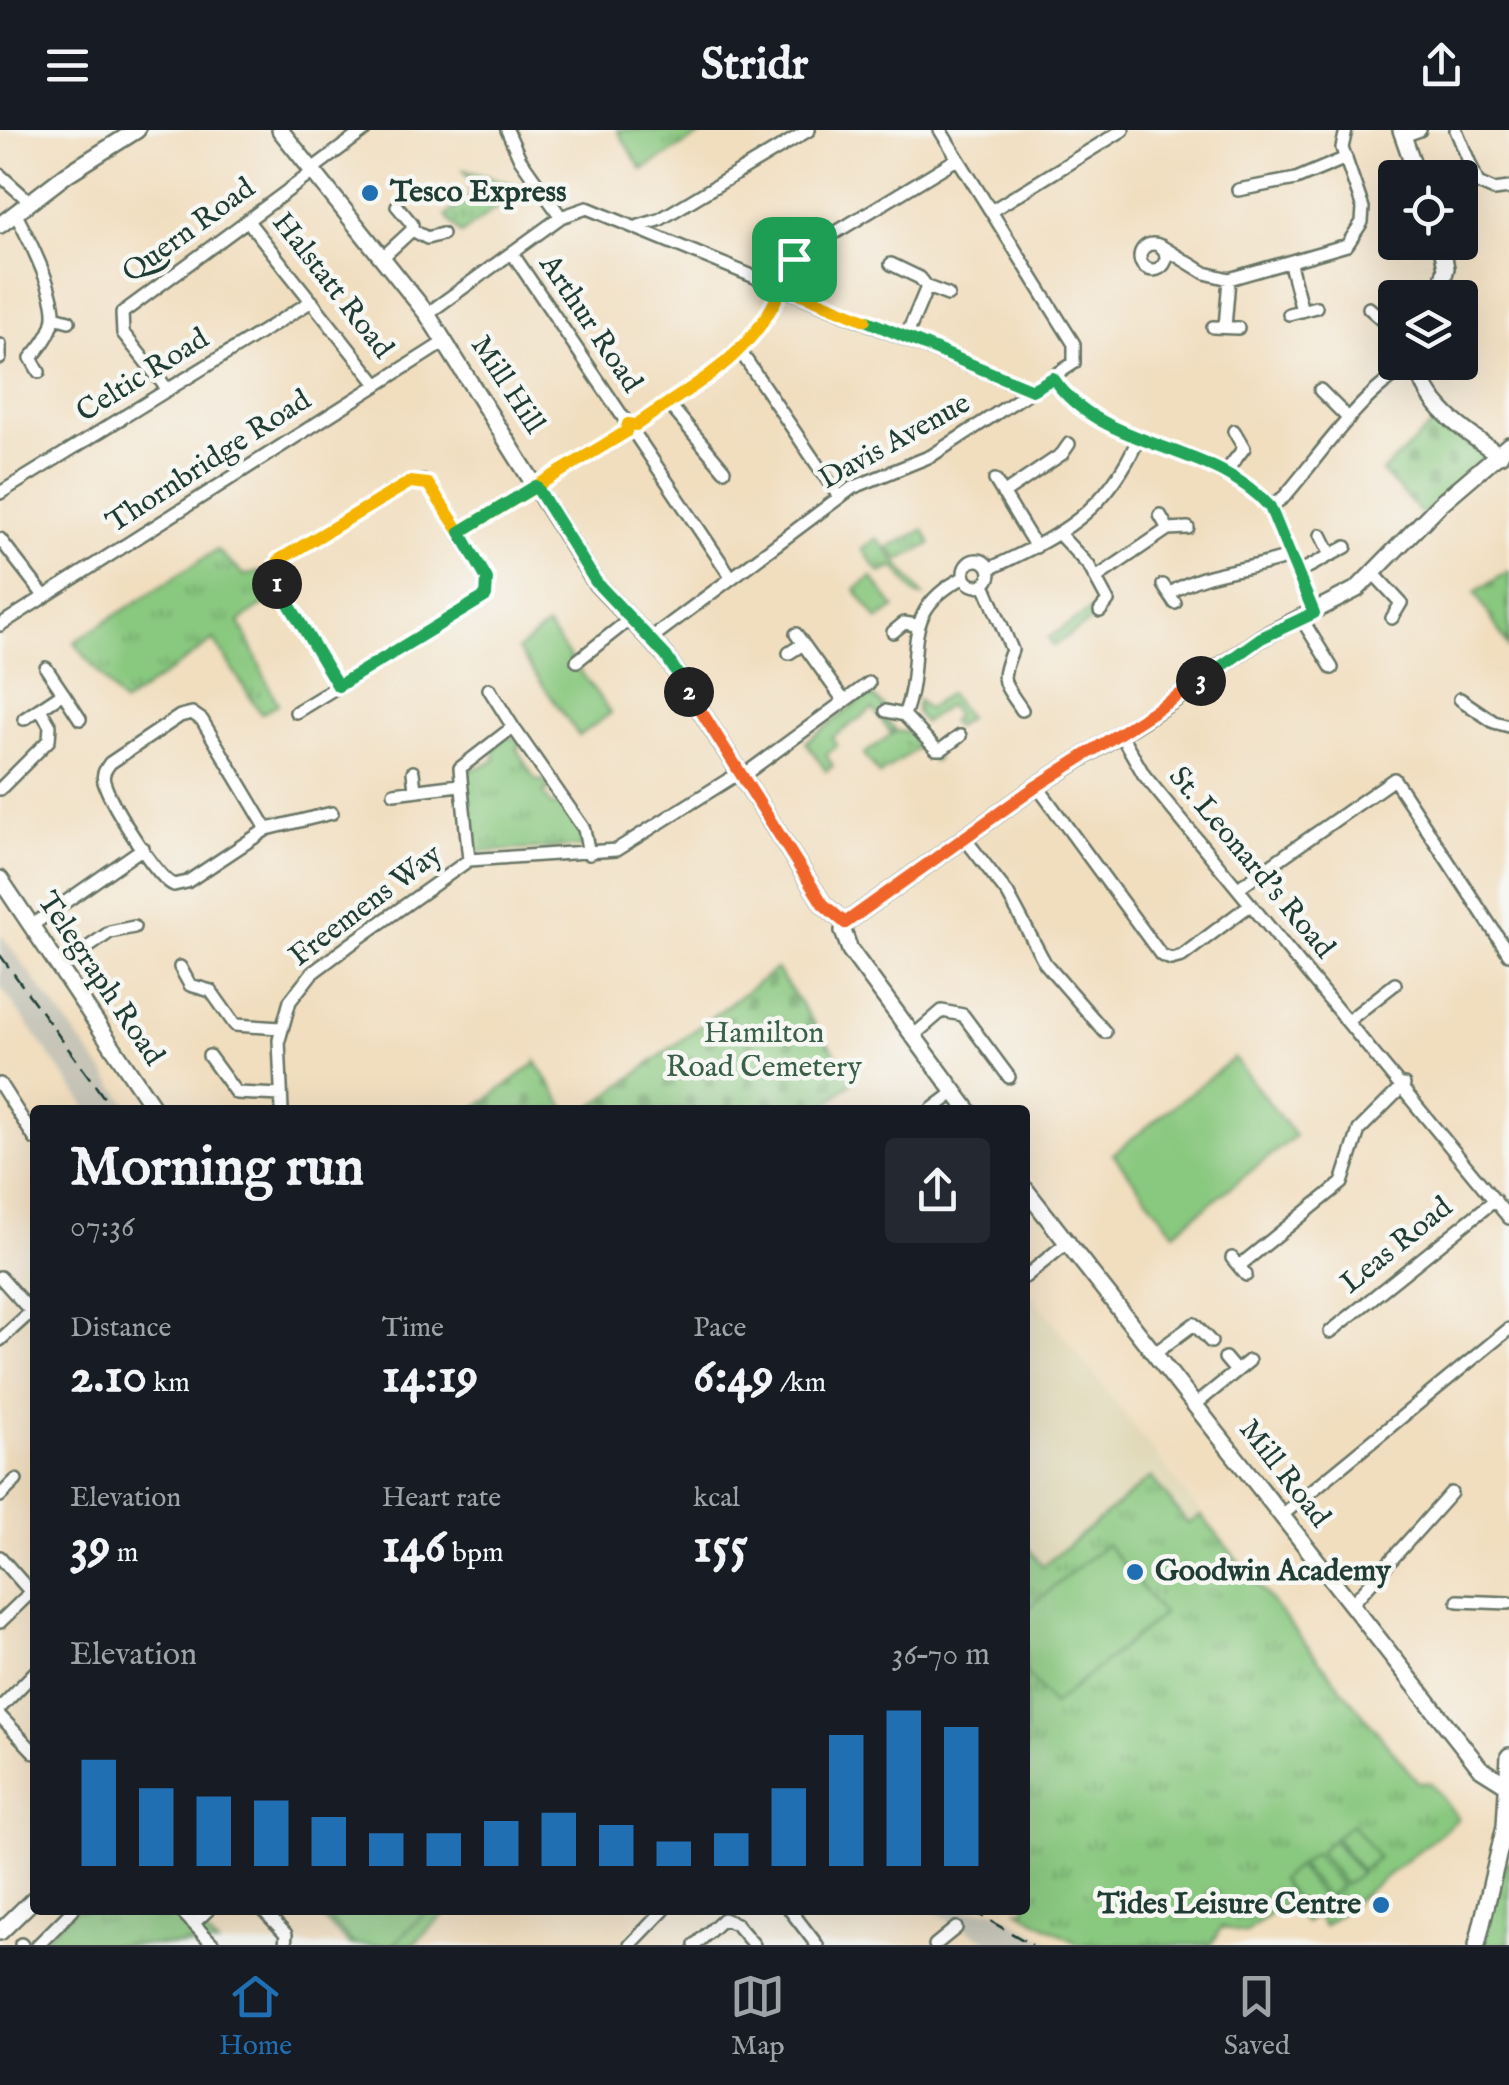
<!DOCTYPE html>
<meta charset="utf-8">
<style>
:root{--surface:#171b24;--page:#242831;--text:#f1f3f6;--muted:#9ea1a6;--line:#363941;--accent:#1f6fb2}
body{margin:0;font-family:"IM FELL English",serif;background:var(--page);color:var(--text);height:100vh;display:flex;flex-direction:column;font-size:38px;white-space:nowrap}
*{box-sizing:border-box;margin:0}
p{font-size:32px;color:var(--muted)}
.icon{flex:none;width:55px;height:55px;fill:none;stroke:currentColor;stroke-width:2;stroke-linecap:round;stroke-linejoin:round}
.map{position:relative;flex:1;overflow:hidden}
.drawer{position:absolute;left:30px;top:975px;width:1000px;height:810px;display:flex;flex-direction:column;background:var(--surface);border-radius:10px;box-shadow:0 10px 40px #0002}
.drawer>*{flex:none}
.tools{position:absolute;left:1378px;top:30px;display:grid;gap:20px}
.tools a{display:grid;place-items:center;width:100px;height:100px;border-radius:10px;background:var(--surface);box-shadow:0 10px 40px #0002;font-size:50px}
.pin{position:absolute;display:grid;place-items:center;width:85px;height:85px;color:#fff;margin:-42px;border-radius:20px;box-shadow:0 5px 15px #0006}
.km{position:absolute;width:50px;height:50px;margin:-25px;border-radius:50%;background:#222;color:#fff;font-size:28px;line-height:50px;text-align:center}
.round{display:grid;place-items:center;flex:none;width:105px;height:105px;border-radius:10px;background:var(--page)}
.summary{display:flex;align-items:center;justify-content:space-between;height:170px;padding:0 40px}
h1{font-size:55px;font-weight:700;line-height:75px}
.stats{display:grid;grid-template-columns:repeat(3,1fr);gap:15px;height:170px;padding:10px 40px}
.stats div{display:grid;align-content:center}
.stats b{font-size:50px;font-weight:700}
.stats small{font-size:28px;font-weight:400}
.stats p{font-size:28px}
.chart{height:280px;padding:20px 40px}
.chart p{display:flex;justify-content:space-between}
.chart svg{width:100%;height:180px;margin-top:10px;stroke:var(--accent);stroke-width:6}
header{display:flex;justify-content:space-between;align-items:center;height:130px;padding:0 40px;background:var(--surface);font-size:45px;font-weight:700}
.menu{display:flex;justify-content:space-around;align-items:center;height:140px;border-top:2px solid var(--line);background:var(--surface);font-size:28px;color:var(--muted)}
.menu a{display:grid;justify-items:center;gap:5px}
.menu .current{color:var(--accent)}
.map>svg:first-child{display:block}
.built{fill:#e0d8b7}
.railway{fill:#c6c5b8}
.grass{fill:url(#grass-tufts);stroke:#54825a;stroke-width:2.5}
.cemetery{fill:url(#cemetery-stones);stroke:#54825a;stroke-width:2.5}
.garden{fill:#89c87f;stroke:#54825a;stroke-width:2.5}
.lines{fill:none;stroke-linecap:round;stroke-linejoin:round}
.street-casing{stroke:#687565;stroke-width:16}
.secondary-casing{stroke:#687565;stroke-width:20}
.street{stroke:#fff;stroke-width:11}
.secondary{stroke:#fff;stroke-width:15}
.rail{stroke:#1f3d34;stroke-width:2.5;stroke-dasharray:15 8;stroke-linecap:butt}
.split-1-casing{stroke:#fff;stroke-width:20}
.split-2-casing{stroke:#fff;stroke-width:20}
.split-3-casing{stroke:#fff;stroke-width:20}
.split-4-casing{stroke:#fff;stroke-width:20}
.split-5-casing{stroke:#fff;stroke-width:20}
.split-1{stroke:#f5b400;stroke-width:12}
.split-2{stroke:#22a559;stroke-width:12}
.split-3{stroke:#f0652b;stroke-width:12}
.split-4{stroke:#22a559;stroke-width:12}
.split-5{stroke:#f5b400;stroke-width:12}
.poi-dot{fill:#1f6fb2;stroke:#f6f6f2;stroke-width:4}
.labels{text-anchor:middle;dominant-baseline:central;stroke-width:9;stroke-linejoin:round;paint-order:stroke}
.poi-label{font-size:30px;font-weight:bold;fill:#1f3d34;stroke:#f6f6f2;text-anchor:start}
.street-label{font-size:30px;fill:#1f3d34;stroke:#f6f6f2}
.park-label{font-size:30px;fill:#3a6047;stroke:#f6f6f2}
</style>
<header><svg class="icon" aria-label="menu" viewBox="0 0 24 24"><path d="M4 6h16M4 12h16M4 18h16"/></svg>Stridr<svg class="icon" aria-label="share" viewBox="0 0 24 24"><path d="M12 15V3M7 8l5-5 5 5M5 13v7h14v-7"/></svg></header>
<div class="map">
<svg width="1509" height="1815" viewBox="0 0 1509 1815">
<defs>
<pattern id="grass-tufts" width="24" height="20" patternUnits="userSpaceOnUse" patternTransform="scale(2.5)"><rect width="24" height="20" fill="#89c87f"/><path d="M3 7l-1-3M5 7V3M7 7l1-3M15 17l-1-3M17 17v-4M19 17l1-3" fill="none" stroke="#6fa469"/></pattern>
<pattern id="cemetery-stones" width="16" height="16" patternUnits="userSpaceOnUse" patternTransform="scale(2.5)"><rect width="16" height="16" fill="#89c87f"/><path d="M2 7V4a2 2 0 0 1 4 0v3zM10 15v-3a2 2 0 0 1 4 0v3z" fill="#6fa469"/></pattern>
</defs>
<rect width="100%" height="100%" fill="#f6f6f2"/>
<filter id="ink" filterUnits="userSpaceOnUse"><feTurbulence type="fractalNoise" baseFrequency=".01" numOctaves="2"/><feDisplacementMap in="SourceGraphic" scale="20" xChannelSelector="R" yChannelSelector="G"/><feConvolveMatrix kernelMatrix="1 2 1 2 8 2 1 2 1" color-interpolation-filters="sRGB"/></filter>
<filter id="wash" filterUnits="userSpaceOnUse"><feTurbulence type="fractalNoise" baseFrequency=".0048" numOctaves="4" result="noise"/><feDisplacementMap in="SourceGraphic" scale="40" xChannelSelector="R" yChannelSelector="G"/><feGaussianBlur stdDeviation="2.25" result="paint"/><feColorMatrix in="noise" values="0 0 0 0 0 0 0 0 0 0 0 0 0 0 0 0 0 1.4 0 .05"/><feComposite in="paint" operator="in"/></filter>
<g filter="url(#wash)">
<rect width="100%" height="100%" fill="#f1debf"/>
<path class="built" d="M1033,1166l257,333 -210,316 -62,-35h7v-608z"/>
<path class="railway" d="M0,803l132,177h-43l-89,-124z
M932,1780h62l60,35h-59z"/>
<path class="grass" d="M617,0h92l-67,40z
M464,40l54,15 3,5 -60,44 -15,-18 27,-22 -4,-6 5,-5z
M924,400l7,14 -32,16 -11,-13z
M877,408l47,58 -8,-1 -21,-28 -15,6 -18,-24z
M217,420l27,25 16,-4 15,25 -36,26c18,32 23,53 39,82l-17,10 -47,-74 -91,64 -49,-62z
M872,447l23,31 -17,12 -23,-31z
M1095,477l5,8 -47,31 -5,-8z
M870,563l14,14 -3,8 14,14 -5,3 -17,-23 -41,29 5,8 -11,9 7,11 -7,5 -20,-29z
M949,563l19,25 -13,9 -5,-6 6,-5 -8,-11 -24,18 -8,-11 2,-12 9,9z
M896,601l22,2 19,26 -4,3 -12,-17 -41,30 -16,-21z
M505,607l10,1 7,7 -6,3 20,33 7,-1 7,10 -7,2 8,13h14l18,26 -2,16 -109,5 -8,-85 5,-6 2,9 24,-9 -1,-13z
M1151,1347l37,47 13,-9 217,267 13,1 27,36 -134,107 -8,-11 -11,8 -18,-22 -42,32 -23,-6 -11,18h-131l-62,-35h7v-365l18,21z
M1509,1730v85h-32l18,-76z
M73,1780h107l38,35h-180z
M314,1780h135l-36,35h-63z"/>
<path class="cemetery" d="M1443,293l45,35 -65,57 -41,-43 50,-47z
M1509,441v77l-34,-56z
M776,839l78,111 -34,30h-232z
M536,932l31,48h-94l63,-47z"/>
<path class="garden" d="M547,496l64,87 -32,23 -61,-86z
M1234,928l61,78 -121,96 -61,-78z
M1106,1414l57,70 -110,91 -28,-34v-60z
M1352,1694l26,33 -17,14 -26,-34z
M1333,1710l27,33 -15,12 -26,-34z
M1314,1723l27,33 -14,11 -27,-33z
M1297,1736l27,34 -18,13 -26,-33z
M320,1780h108l-35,35h-38z"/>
</g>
<g filter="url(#ink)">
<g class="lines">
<defs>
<path id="street" d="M507,0l13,29 41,58
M1456,0l22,53 16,7 15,-2
M1403,6l17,-6
M311,40l54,-40
M0,45l30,27
M1238,60l58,-11 50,-21
M397,76l15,18v6l15,8 15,-4
M991,81l132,-81
M15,83c12,22 41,79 39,104 -1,14 -14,31 -23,41l8,14
M247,90l130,164
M639,96l20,-6 150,-90
M1140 127a13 13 0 1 1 26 0a13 13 0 1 1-26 0Z
M1161,116l44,27 24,6 118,-34 15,-23 1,-14 -21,-60 4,-18
M512,123l115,170
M384,126l28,-26
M891,134l29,14 7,9 -21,50
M1290,134l12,47
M762,147l195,-118
M927,157l21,8
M1369,178l26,23
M427,184l134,-97 26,-9 445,183
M1289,184l27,-7
M54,187l15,4
M1213,197l25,1
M1225,197l4,-48
M0,215v13
M740,221l99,146
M1053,248c49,73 160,64 217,129l44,106
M168,260l-45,-57 -1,-20 191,-141
M1320,260l29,29
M668,273l56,67
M636,295c59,-41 119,-70 146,-139
M635,304l-9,-2 1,-9 9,2 -1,9 96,143
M1224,344l20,-26 -10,-17
M995,350l41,67
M0,363l312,-192
M1003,364l59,-40 7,-10
M1270,377l14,-10c34,-38 86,-119 135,-133
M1160,385l8,14
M460,403l166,-101
M1059,404l30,32 19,35 -8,10
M1321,405l10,20
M0,409l45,58
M964 443a13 13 0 1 1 26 0a13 13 0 1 1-26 0Z
M989,439c71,-33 118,-57 150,-132
M1297,443l49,-26
M1375,445l26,28 -9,15
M1096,448l72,-49 20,-1
M984,454l28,66c-13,33 -10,30 10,60
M1163,455l12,18
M1169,464c39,-26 79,-22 122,-38
M1301,488l31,50
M0,495l446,-284
M893,502l11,-9 12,2
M796,504l48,67
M650,509l202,-151 79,-32 143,-93v-19l-134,-214
M789,523l14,-9
M577,531l53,-42
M489,559l24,38
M63,563l17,26
M1460,569l34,23 15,4
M886,581l18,4
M296,582l190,-116 1,-17 -55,-90 -9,-8 -19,4 -120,71 -8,9 1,20 61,100
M24,589l39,-26 -17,-25
M1121,605l23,40 365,443
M960,606l-18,13h-6l-32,-34c23,-58 -10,-103 61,-138
M413,642l2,18
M741,647l128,-94
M1037,656l124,169 10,4 11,-3 69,-52
M0,659l49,-49 1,-14 -10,-17
M394,663l65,-8
M267,699l-65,-109 -10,-7 -12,3 -70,47c-5,7 -9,12 -5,22 7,20 52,94 69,100l13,-3 80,-53 65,-16
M966,710l42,54 37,69 60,69
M469,730l-9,-92 53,-41 71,102 5,25
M1238,758l156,-109 115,175
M31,796l112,-78
M60,837l50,-35 24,-5
M180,837l10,18 21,6 24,34 45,3
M1349,890l46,-36
M913,906l29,-25 21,4 46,62
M209,926l27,37 45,2
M0,954l35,55
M282,980l-3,-70 11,-39 22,-28 47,-35 110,-78 147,-10 123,-77
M931,980l24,-18
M1232,1128l14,17
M1239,1136l103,-83 17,-53 45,-45
M0,1147l35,39
M1025,1147l44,-36
M1330,1202l165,-132
M0,1210l34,-31
M1155,1223l39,-29 17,18
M1225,1228l11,13
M1196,1274l53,-43
M0,1366l16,-16
M1281,1386l228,-187
M0,1427l35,40
M1458,1471l51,2
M1352,1474l99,-111
M0,1492l31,-30
M0,1578l35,-36
M0,1586l35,37
M180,1780l33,34
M263,1780l23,24 -1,11
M790,1780l27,35
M194,1793l14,-13
M21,1814l1,1
M38,1815l35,-35
M630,1815l34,-35
M695,1815l28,-26 13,5 18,21
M935,1815l21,-17"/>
<path id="secondary" d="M280,0l147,184 169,269 70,73 157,248 22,19
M1401,0l17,48
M0,95l67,-51 70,-44
M1438,168l8,-30 -5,-26
M1419,232c1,41 50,73 81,93
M0,749l155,231
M845,793l192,-137 139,-88 85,-60 96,-49 83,-85 69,-59
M845,793l-2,8 7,19 118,160
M1025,1059l455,579 27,17
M0,1802l35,-34
M1477,1815l28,-119 4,-70"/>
</defs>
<use href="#street" class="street-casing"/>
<use href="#secondary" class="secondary-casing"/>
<use href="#street" class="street"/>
<use href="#secondary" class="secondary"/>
<path class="rail" d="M0,825l113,155
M971,1780l61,35"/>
</g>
</g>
<g class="lines" filter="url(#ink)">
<defs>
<path id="split-1" d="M277,454l-3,-13 5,-11 131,-78 18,2 32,48 166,-100 2,-8 8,1c60,-42 118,-69 146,-139l6,2 6,-29"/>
<path id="split-2" d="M277,454l61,102 148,-90 1,-17 -27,-47 76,-46 60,96 70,74 23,36"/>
<path id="split-3" d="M689,562l134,212 22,19 192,-137 164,-105"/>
<path id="split-4" d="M865,190l167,70 21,-12c49,73 160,64 217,129l44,106 -53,25 -60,43"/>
<path id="split-5" d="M794,129l-32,19 103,42"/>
</defs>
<use href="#split-1" class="split-1-casing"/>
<use href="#split-2" class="split-2-casing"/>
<use href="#split-3" class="split-3-casing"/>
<use href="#split-4" class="split-4-casing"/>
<use href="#split-5" class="split-5-casing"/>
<use href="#split-1" class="split-1"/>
<use href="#split-2" class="split-2"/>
<use href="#split-3" class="split-3"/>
<use href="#split-4" class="split-4"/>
<use href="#split-5" class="split-5"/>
</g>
<g class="poi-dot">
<circle cx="370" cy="63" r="10"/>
<circle cx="1135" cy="1442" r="10"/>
<circle cx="1381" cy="1775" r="10"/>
</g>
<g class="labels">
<g class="poi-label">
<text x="390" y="63">Tesco Express</text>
<text x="1155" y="1442">Goodwin Academy</text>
<text x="1361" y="1775" text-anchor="end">Tides Leisure Centre</text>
</g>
<g class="street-label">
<text transform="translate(189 101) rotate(-36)">Quern Road</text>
<text transform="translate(332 156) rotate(52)">Halstatt Road</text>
<text transform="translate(590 194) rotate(56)">Arthur Road</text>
<text transform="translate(143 246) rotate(-32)">Celtic Road</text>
<text transform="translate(507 255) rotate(57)">Mill Hill</text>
<text transform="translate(895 312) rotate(-29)">Davis Avenue</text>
<text transform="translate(209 332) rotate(-33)">Thornbridge Road</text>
<text transform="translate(1251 733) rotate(50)">St. Leonard's Road</text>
<text transform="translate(366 776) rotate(-37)">Freemens Way</text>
<text transform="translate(100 849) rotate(56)">Telegraph Road</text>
<text transform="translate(1397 1116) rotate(-39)">Leas Road</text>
<text transform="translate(1284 1344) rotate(52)">Mill Road</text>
</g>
<g class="park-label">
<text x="764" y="904">Hamilton<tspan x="764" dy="34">Road Cemetery</tspan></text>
</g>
</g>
</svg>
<div class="tools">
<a><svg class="icon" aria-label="locate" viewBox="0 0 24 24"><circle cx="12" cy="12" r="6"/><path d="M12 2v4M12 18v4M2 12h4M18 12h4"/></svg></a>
<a><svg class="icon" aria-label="layers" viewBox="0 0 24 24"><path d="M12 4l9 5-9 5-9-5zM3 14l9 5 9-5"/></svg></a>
</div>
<div class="pin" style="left:794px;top:129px;background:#1e9e55"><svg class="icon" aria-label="arrive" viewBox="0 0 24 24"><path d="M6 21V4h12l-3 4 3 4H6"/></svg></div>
<b class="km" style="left:277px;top:454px">1</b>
<b class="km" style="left:689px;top:562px">2</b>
<b class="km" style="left:1201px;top:551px">3</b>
<section class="drawer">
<div class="summary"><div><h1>Morning run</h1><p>07:36</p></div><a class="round"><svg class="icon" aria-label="share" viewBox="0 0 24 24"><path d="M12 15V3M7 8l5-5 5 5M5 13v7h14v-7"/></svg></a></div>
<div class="stats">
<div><p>Distance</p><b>2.10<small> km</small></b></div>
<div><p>Time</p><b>14:19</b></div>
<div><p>Pace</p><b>6:49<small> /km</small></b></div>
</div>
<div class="stats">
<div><p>Elevation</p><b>39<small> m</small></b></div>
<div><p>Heart rate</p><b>146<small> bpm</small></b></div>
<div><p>kcal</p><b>155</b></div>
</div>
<div class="chart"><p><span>Elevation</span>36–70 m</p>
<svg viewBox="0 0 160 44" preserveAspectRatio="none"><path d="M5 44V18M15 44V25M25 44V27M35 44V28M45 44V32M55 44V36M65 44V36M75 44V33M85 44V31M95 44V34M105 44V38M115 44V36M125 44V25M135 44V12M145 44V6M155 44V10"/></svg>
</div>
</section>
</div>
<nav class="menu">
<a class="current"><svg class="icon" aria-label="home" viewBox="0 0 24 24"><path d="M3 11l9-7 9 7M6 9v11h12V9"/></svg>Home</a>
<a><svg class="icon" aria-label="map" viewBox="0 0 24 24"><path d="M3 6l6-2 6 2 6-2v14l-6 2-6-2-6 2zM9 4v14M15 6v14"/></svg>Map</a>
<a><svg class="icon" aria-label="saved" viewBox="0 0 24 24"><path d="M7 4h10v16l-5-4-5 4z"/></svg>Saved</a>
</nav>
